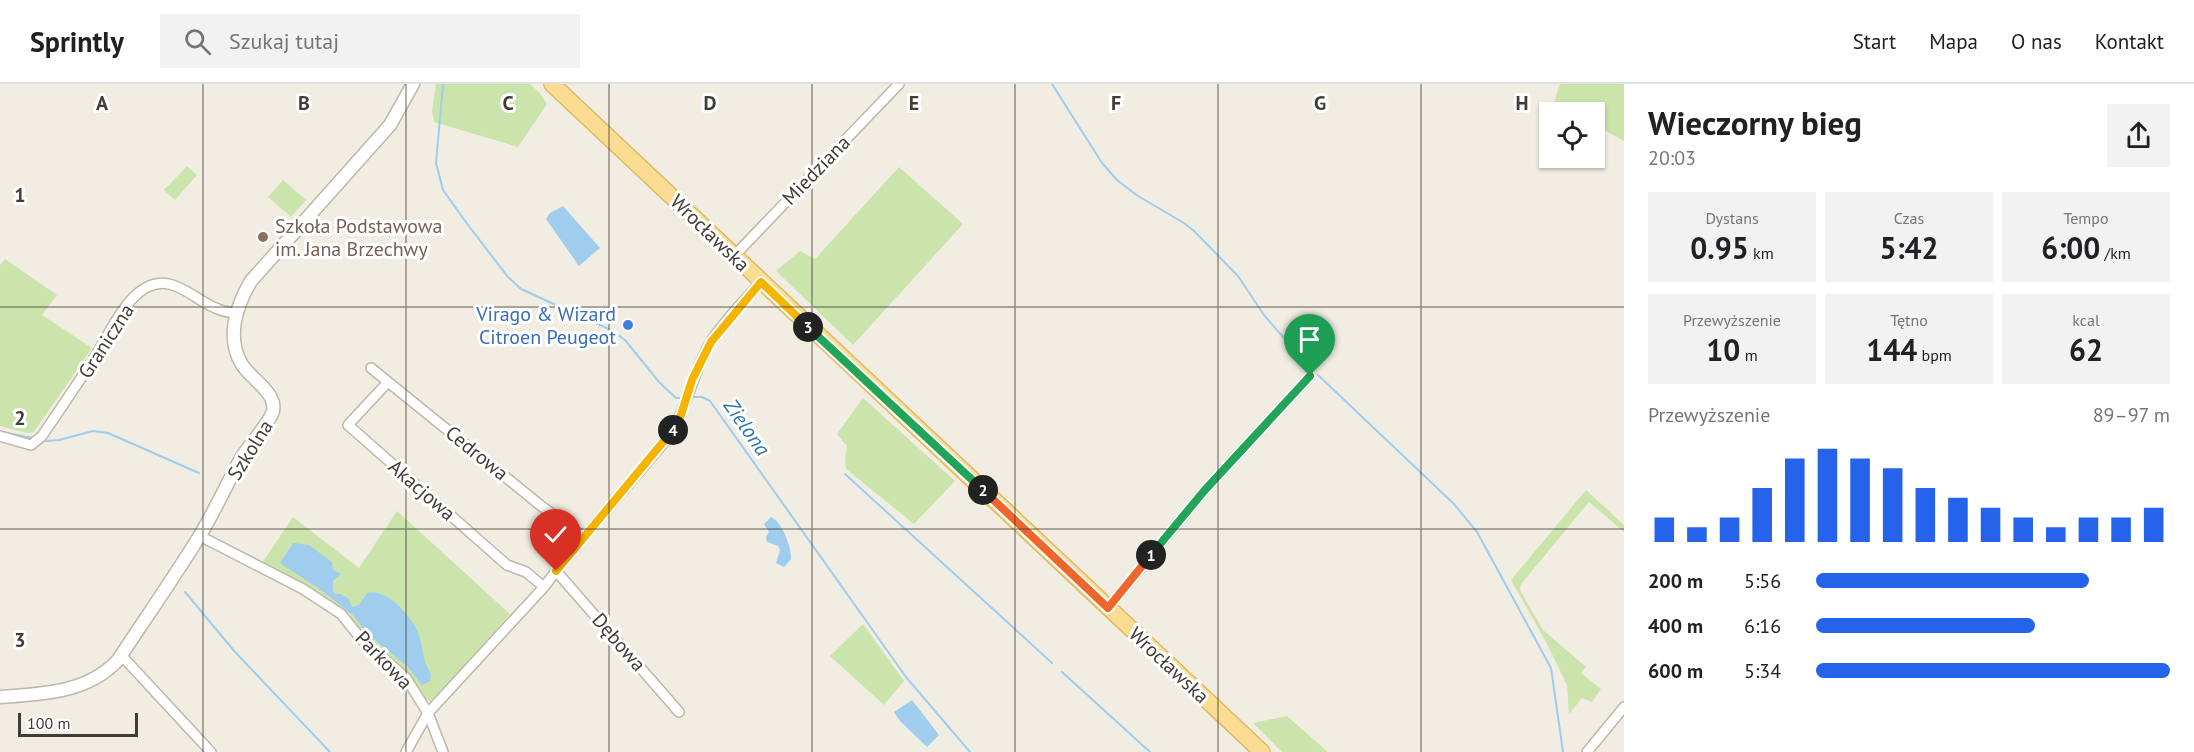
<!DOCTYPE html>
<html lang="pl">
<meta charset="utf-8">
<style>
:root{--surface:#fff;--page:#f2f2f2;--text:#202124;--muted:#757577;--line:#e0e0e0;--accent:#2563eb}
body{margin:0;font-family:"PT Sans",sans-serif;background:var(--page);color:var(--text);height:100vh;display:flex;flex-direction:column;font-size:22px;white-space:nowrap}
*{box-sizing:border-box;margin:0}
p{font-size:20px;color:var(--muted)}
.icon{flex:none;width:33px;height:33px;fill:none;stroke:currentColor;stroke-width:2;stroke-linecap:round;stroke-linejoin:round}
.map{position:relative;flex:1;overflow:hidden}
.details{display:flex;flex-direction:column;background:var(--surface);width:570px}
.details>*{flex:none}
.buttons{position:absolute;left:1539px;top:18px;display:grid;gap:12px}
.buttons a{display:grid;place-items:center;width:66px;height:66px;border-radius:0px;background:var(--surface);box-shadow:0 2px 4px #0004;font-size:30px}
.scale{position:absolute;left:18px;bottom:15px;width:120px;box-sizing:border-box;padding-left:6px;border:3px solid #423d34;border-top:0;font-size:16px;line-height:21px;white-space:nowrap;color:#423d34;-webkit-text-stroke:4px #fff;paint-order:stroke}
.pin{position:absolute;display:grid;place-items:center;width:51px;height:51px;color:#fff;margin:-62px -26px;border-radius:50% 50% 50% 0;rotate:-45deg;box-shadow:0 0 6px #0007}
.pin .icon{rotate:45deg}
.km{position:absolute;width:30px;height:30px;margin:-15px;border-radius:50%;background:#222;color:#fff;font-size:16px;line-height:30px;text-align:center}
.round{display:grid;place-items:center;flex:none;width:63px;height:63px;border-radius:0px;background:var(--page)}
.headline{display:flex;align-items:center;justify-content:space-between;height:102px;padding:0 24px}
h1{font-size:33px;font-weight:800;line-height:45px}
.stats{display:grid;grid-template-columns:repeat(3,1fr);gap:9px;height:102px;padding:6px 24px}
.stats div{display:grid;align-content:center;border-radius:0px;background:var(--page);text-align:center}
.stats b{font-size:30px;font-weight:800}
.stats small{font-size:16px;font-weight:400}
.stats p{font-size:16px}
.chart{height:168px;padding:12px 24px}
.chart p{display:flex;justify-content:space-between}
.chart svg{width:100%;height:108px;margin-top:6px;stroke:var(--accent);stroke-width:6}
ul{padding:0 24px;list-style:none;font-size:20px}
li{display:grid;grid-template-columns:96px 72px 1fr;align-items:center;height:45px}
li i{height:15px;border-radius:8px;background:var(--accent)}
header{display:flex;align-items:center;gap:36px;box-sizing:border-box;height:84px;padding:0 30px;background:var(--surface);border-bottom:2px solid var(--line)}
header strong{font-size:28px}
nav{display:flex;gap:33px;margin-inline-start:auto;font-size:21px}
.search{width:420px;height:54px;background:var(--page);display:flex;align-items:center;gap:15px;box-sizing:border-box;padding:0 21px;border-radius:0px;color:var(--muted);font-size:22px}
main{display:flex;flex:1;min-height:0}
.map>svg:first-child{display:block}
.green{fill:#cbe4ac}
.water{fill:#a0cded}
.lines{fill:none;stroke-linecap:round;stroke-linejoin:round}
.stream{stroke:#a0cded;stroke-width:2}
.minor-casing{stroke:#bfb7a9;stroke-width:12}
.tertiary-casing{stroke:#bfb7a9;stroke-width:15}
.primary-casing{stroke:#deba63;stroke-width:18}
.minor{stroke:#fff;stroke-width:9}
.tertiary{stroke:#fff;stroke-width:12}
.primary{stroke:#fadd92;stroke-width:15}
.split-1-casing{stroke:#fff;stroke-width:12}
.split-2-casing{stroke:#fff;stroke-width:12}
.split-3-casing{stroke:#fff;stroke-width:12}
.split-4-casing{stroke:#fff;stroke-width:12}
.split-5-casing{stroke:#fff;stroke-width:12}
.split-1{stroke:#22a559;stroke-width:8}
.split-2{stroke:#f0652b;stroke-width:8}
.split-3{stroke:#22a559;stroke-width:8}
.split-4{stroke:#f5b400;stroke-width:8}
.split-5{stroke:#f5b400;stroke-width:8}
.grid{fill:none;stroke:#423d34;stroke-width:1.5;stroke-opacity:0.55}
.education-dot{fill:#8d6e63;stroke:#fff;stroke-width:2}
.shop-dot{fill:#3f7fe0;stroke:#fff;stroke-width:2}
.labels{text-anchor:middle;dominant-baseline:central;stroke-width:6;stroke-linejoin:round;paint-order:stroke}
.street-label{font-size:20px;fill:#423d34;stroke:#fff}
.education-label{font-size:20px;fill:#785e54;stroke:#fff;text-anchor:start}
.shop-label{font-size:20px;fill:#366cbe;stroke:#fff;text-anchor:end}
.water-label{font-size:21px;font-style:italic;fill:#3176a9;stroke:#fff}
.grid-label{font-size:20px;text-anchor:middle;font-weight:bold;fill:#423d34;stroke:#fff;stroke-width:6;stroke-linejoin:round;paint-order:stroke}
</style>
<header>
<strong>Sprintly</strong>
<div class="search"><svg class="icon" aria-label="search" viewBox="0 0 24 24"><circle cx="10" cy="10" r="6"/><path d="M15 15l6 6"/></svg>Szukaj tutaj</div>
<nav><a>Start</a><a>Mapa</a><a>O nas</a><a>Kontakt</a></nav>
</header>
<main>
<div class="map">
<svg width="1624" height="668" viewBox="0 0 1624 668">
<rect width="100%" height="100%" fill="#f1ede3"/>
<path class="green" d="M436,0h94l10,9 7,11 -29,43 -84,-25 -2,-11z
M1560,0h64v57l-29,-16 -1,-13h-21l-19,-10z
M187,82l10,9 -22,25 -11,-10z
M899,83l64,57 -110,121 -77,-74 24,-20 15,8z
M283,96l23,20 -15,17 -23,-20z
M5,175l52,36 -15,20 50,33 -58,84 -6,1 -28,-7v-161z
M863,314l92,83 -41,43 -68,-55 -1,-9 2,-14 -10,-12z
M1586,406l38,35v7l-35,-30 -68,82 -1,6 23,40 43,37 -5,6 20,16 -9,13 -10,-4 -13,16 -2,-29 -21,-43 -35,-62z
M397,427l113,103 -78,88 -6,-3 -29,-36 -31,-25 -17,-24 -30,-22 -57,-29 31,-46 66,51z
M863,540l41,57 -20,24 -54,-49z
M1287,632l41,36h-46l-29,-29z"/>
<path class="water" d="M563,122l37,42 -21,18 -33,-47 4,-6z
M771,433c11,4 21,32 20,42l-7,8 -8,-4 4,-13 -2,-4 -11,-4 -1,-5 3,-5 -5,-8z
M293,459l16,2 23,17 1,8 8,4 -8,7v9l2,4h6l8,5 3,8 7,-2 8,-12c19,-5 42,21 50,37 7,15 4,28 14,44l-1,7 -8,4 -14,-18 -43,-35 -10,-15 -34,-27 -41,-27z
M912,616l27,35 -12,12 -27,-26 -6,-9z"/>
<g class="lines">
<path class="stream" d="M443,0l-7,79 7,27 25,35 40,52 13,12 90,41 14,10 34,42 17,16h8
M1052,0l50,79 15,17 21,16 46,27 10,8 44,45 26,39 45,52
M1318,291l136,129 23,28 74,136 12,84
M689,313h13l8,4 196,276 64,75
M0,348l33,6
M46,357l13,-1 34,-9 15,2 91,40
M845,390l207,189
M185,508l50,60 95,100
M1062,588l88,80"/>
<defs>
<path id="minor" d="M734,172l165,-172
M371,284l169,137 44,32
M388,298l-40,43 159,140 19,7 18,15
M0,352l31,9 11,-9c17,-25 34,-50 51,-76 16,-23 38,-84 76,-76 18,4 32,19 49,25 5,3 12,3 18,4
M200,452l103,53 38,25 20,25 45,39 22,35 15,39
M556,487l123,141
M1108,524l96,-117 106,-115
M121,571l90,97
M406,668l22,-39 116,-126 22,-29 100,-118c21,-29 26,-66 44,-97 14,-22 34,-42 51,-61
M1587,668l37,-45"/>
<path id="tertiary" d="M0,613c42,-3 88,-4 118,-37 27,-41 55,-81 81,-123 15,-25 27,-51 41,-77 7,-13 30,-37 33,-49 4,-19 -24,-33 -32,-48 -15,-27 -4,-58 10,-82l139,-156 23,-41"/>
<path id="primary" d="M552,0l710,668"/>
</defs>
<use href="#minor" class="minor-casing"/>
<use href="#tertiary" class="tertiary-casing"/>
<use href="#primary" class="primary-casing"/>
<use href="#minor" class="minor"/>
<use href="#tertiary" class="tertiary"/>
<use href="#primary" class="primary"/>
</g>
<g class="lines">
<defs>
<path id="split-1" d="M1151,471l53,-64 106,-115"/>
<path id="split-2" d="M983,406l125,118 43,-53"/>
<path id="split-3" d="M808,243l175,163"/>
<path id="split-4" d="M673,346l8,-15 11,-35 19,-38 50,-60 47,45"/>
<path id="split-5" d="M556,487l117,-141"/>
</defs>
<use href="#split-1" class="split-1-casing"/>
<use href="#split-2" class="split-2-casing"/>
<use href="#split-3" class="split-3-casing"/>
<use href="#split-4" class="split-4-casing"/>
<use href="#split-5" class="split-5-casing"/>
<use href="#split-1" class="split-1"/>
<use href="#split-2" class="split-2"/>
<use href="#split-3" class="split-3"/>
<use href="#split-4" class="split-4"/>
<use href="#split-5" class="split-5"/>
</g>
<path class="grid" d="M203,0v668M406,0v668M609,0v668M812,0v668M1015,0v668M1218,0v668M1421,0v668M0,223h1624M0,445h1624"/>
<circle class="education-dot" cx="263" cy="153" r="6"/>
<circle class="shop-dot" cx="628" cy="241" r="6"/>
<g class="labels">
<g class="street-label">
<text transform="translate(816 86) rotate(-46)">Miedziana</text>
<text transform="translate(710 149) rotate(44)">Wrocławska</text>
<text transform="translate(106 257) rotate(-57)">Graniczna</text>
<text transform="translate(250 366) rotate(-58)">Szkolna</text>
<text transform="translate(477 369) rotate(39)">Cedrowa</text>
<text transform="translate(422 406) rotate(41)">Akacjowa</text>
<text transform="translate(619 558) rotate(49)">Dębowa</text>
<text transform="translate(384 576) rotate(46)">Parkowa</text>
<text transform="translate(1169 581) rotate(43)">Wrocławska</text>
</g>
<g class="education-label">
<text x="275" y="142">Szkoła Podstawowa<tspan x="275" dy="23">im. Jana Brzechwy</tspan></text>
</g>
<g class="shop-label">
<text x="616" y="230">Virago &amp; Wizard<tspan x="616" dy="23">Citroen Peugeot</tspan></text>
</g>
<g class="water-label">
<text transform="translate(747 343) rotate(55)">Zielona</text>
</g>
</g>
<g class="grid-label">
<text x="102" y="26">A</text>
<text x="304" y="26">B</text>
<text x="508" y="26">C</text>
<text x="710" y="26">D</text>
<text x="914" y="26">E</text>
<text x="1116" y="26">F</text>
<text x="1320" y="26">G</text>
<text x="1522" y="26">H</text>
<text x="20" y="118">1</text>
<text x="20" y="341">2</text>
<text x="20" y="563">3</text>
</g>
</svg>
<div class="buttons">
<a><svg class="icon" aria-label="locate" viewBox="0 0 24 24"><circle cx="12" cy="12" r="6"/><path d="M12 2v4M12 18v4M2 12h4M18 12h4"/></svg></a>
</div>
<div class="scale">100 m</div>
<div class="pin" style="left:1310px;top:292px;background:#1e9e55"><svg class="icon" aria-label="arrive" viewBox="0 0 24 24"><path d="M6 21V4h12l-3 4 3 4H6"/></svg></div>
<div class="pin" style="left:556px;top:487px;background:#d93025"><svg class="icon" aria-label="check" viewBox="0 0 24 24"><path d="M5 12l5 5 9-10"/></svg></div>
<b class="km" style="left:1151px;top:471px">1</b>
<b class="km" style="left:983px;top:406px">2</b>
<b class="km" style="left:808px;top:243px">3</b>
<b class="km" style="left:673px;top:346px">4</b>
</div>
<section class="details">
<div class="headline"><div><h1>Wieczorny bieg</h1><p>20:03</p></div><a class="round"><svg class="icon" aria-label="share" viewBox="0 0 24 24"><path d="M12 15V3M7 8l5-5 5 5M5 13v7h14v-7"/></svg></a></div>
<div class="stats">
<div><p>Dystans</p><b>0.95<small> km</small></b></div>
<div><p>Czas</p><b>5:42</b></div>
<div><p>Tempo</p><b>6:00<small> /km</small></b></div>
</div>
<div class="stats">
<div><p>Przewyższenie</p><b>10<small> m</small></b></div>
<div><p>Tętno</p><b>144<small> bpm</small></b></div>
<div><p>kcal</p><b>62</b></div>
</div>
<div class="chart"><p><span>Przewyższenie</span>89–97 m</p>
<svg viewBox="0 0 160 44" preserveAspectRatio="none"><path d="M5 44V34M15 44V38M25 44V34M35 44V22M45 44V10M55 44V6M65 44V10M75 44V14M85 44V22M95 44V26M105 44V30M115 44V34M125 44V38M135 44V34M145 44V34M155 44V30"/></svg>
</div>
<ul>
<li><b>200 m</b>5:56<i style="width:77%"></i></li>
<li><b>400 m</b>6:16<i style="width:62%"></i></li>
<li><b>600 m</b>5:34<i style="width:100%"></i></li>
</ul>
</section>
</main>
